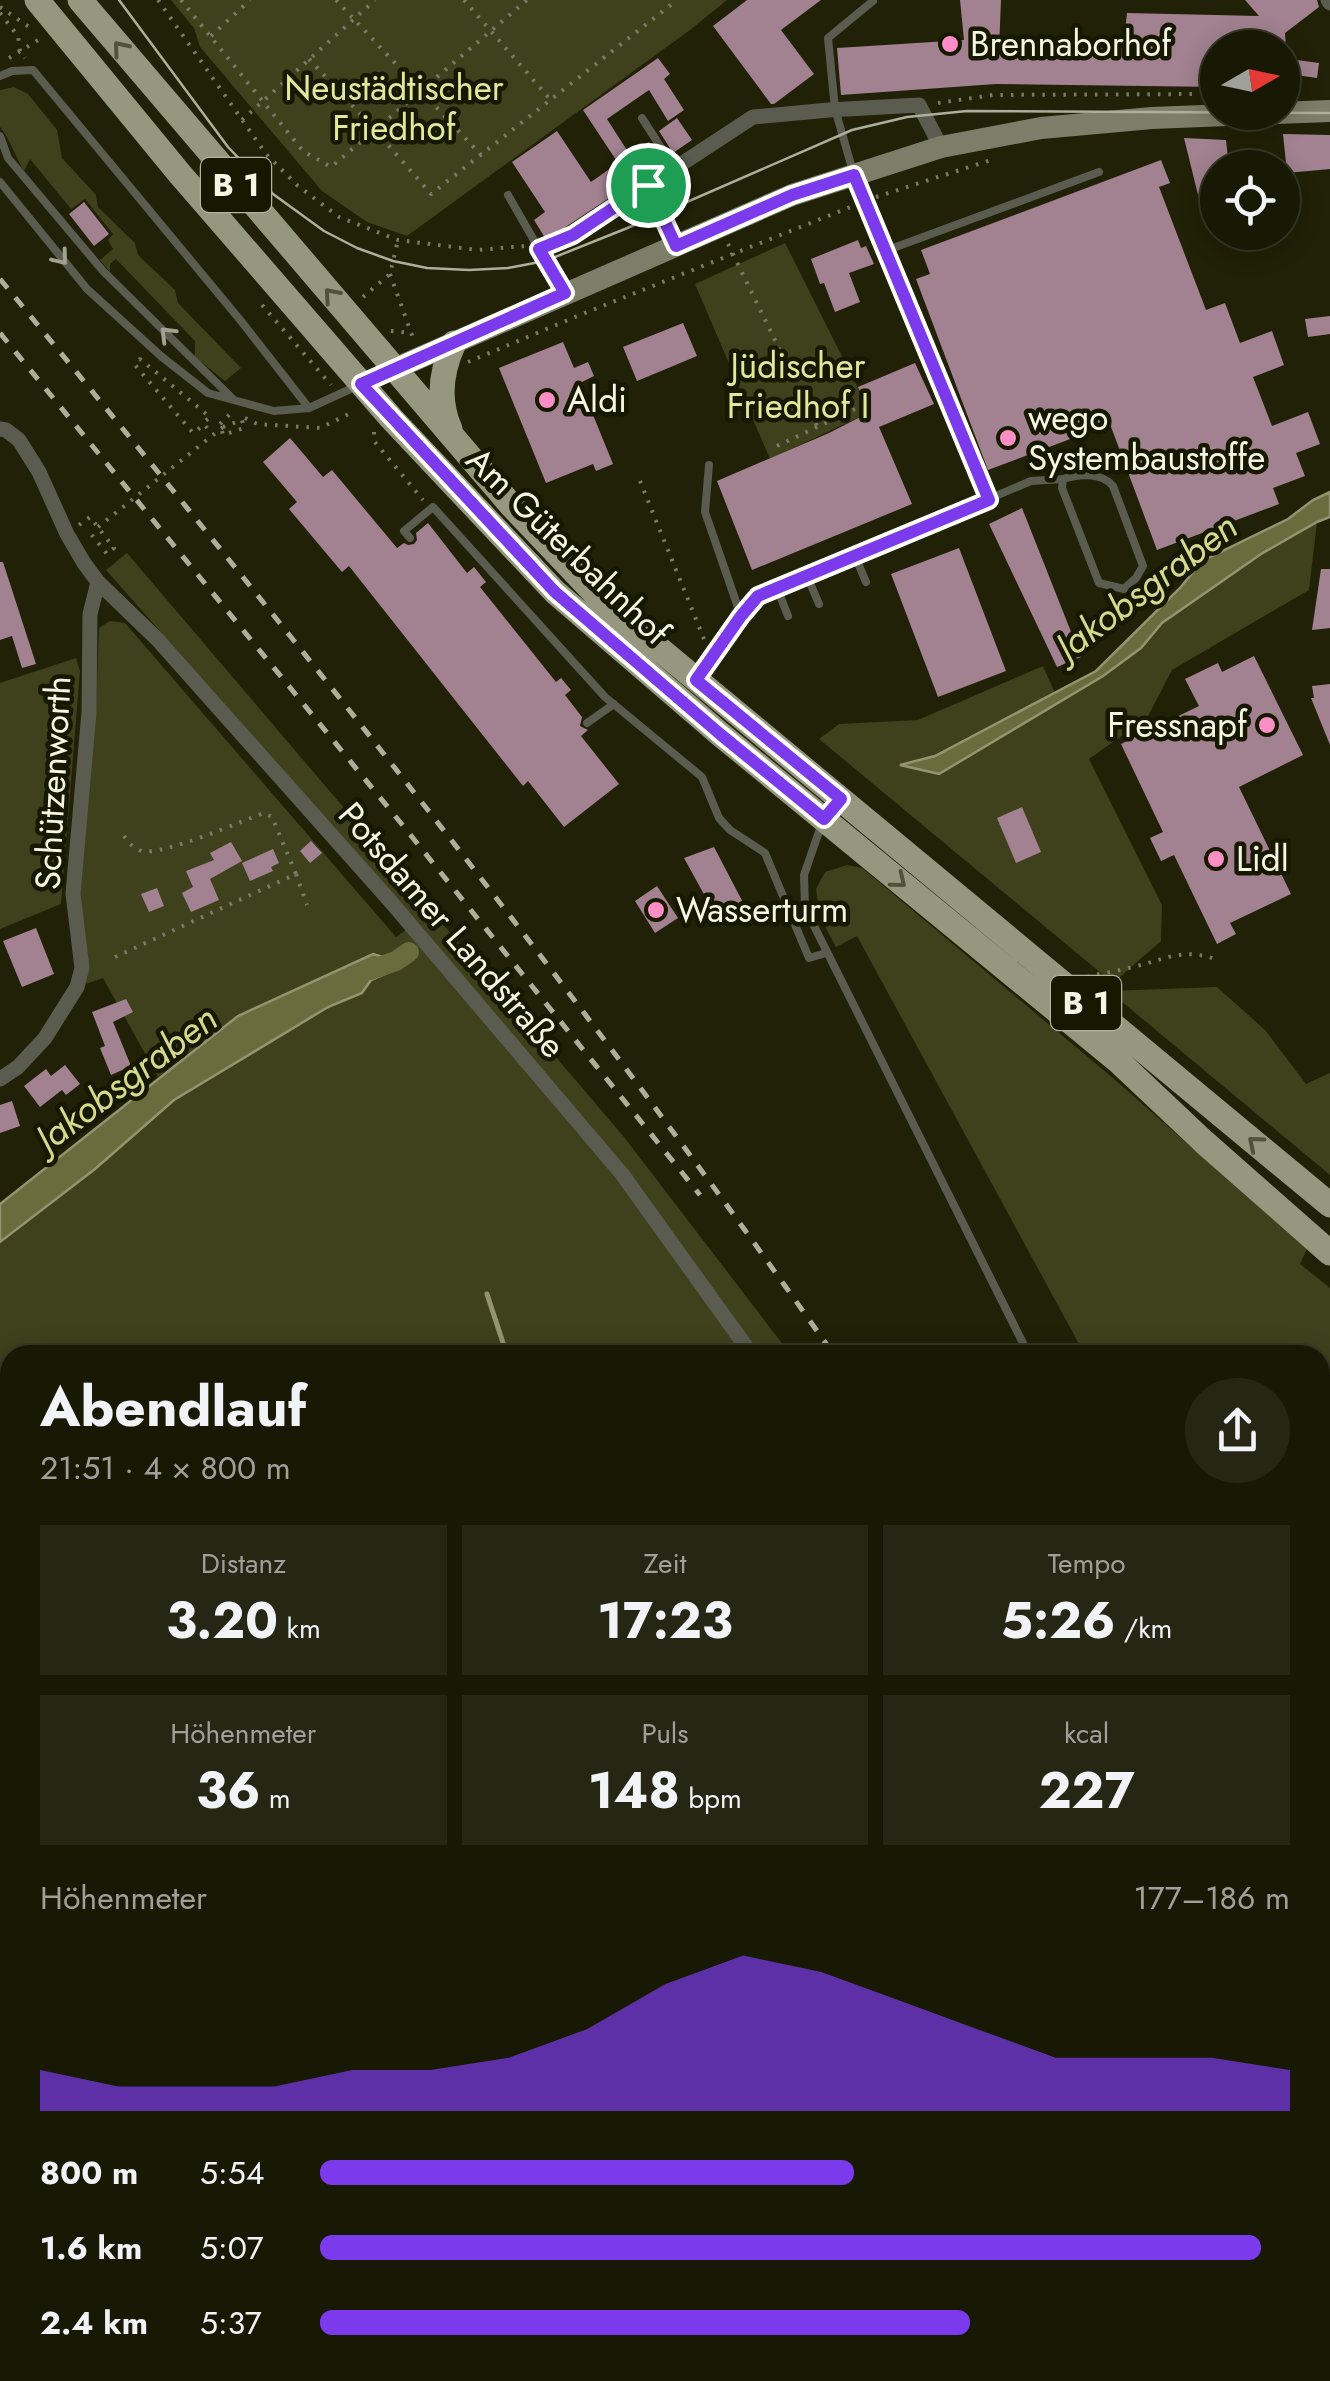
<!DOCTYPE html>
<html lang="de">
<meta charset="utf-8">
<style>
:root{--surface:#181904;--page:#252613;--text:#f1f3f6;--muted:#9fa09a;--line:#363826;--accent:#7c3aed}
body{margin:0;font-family:Jost,sans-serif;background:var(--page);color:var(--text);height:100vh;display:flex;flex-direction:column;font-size:38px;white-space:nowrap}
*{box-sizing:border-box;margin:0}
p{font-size:32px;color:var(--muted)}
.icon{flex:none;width:55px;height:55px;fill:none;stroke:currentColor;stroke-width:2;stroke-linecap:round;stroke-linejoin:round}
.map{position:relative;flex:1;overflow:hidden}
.side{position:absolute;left:0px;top:1345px;width:1330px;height:1038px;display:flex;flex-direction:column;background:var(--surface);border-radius:30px 30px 0 0;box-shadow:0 5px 25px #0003,0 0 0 2px var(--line)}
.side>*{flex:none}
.needle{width:65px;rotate:81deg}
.controls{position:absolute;left:1200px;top:30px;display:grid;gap:20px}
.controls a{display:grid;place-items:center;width:100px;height:100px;border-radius:50%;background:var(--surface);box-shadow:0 5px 25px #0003,0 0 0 2px var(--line);font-size:50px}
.pin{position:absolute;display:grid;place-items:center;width:85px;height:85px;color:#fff;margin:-42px;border:5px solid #fff;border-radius:50%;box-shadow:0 2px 10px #0007}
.round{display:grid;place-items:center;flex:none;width:105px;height:105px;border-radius:52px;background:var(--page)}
.summary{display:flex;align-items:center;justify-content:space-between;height:170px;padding:0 40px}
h1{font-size:55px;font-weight:700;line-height:75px}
.figures{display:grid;grid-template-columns:repeat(3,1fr);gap:15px;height:170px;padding:10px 40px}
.figures div{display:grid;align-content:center;border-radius:0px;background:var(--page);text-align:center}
.figures b{font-size:50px;font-weight:700}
.figures small{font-size:28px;font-weight:400}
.figures p{font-size:28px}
.chart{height:280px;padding:20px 40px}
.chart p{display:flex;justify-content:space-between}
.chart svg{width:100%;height:180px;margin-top:10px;fill:var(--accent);opacity:.7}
ul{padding:0 40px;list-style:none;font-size:32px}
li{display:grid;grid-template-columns:160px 120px 1fr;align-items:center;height:75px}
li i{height:25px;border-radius:12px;background:var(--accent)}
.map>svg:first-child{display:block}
.green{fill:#3f411d}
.water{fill:#6a6c3e;stroke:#949570;stroke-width:2.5}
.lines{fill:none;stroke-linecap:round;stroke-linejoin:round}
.stream{stroke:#949570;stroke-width:5}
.canal{stroke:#6a6c3e;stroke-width:20}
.building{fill:#a28291}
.path{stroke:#7a7b65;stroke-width:4;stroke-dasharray:2.5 8;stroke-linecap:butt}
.lane{stroke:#5a5c4f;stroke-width:8}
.street{stroke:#5a5c4f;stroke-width:15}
.secondary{stroke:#7c7e69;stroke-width:22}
.primary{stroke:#95987e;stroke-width:25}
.tram{stroke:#aeaf9b;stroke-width:2.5}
.rail{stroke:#aeaf9b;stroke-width:5;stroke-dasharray:12 12;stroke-linecap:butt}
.path-bridge{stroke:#7a7b65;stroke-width:4;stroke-dasharray:2.5 8;stroke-linecap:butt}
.oneway{stroke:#505239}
.oneway2{stroke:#a0a193}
.route-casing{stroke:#fff;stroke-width:20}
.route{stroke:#7c3aed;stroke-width:12}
.poi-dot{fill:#fb8fc5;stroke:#171800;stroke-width:4}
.labels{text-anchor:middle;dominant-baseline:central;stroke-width:9;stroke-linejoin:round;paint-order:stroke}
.shield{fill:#171800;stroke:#b2b3a1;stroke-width:2.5}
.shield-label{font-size:32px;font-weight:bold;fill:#f5f6e6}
.poi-label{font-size:35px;fill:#f5f6e6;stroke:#171800;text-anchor:start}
.park-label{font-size:35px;fill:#e1e79b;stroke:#171800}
.street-label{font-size:35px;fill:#f5f6e6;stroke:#171800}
.water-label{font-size:38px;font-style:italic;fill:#d4d98e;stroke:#171800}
</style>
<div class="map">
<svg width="1330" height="2381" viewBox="0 0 1330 2381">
<rect width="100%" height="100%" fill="#202106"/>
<path class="green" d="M171,0h556l-37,30 -283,206 -40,-14 -45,-31 -122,-144 -6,-19z
M14,87l14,7 29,36 5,28 34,37 2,12 37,36 3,12 37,35 3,13 63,65 -16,13 -30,-24v-16l-79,-82 -6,5v8l-10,-12 13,-11 -5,-9 5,-6 -28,-35 -14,10 -41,-50 -6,12c-8,-13 -15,-34 -24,-44v-37z
M785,243l85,169 -100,47 -75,-175z
M1317,522l-8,68 -137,80 -25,48 -58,41 73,146 -1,36 -48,42 -294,-244 20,-15 79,-4 125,-54 12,27 -120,63 -33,9 37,9 202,-126 21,-24 99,-70z
M127,553l497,584 167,218h-781v1017h850l4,9h-864v-1139l95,-73 79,-69 154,-93 34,-14 8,-13 24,-10 -22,-16 -134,61 -80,62 -55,-99 -17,6 3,-15 -12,-79 19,-178 3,-84 11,-7 15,2 271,314 21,-15 -311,-352z
M76,658l4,13 -19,233 -61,25v-246z
M847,865l15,3 251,210 194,171 -7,15 30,24v682l-10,-18v-597h-235l-228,-419 -21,11 -16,-30 -4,-28 9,-17z
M1217,987l48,43 41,54 24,-11v102l-221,-184z
M1320,2189l10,18v174h-413l-4,-8 407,-1z"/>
<path class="water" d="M1330,492v25l-13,5 -56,32 -99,69 -21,25 -38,28 -164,98 -39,-9 35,-9 161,-85 84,-83 22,-27 86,-42 25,-19z
M373,954l23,7 -2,9 -23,10 -9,13 -34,14 -154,93 -79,69 -95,73v-38l238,-188z
M860,2373h53l4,8h-53z"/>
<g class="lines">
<path class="stream" d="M487,1294l20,61
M0,2104l10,-8
M1320,2325l5,-4
M211,2372l5,9
M1191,2372l6,9
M79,2381l4,-9
M1258,2381l10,-9"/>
<path class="canal" d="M370,970l26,-9 13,-9"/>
</g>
<path class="building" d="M747,0h74l-40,30 33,44 -40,30h-3l-58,-78z
M960,0h41l-2,49 124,-1 4,-35 132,3 -14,-16h72l2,7 -34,26 1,15h-68v39l-222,-3 -155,11 -4,-47 127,-8z
M658,58l12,16 -6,5 20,31 -16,11 -19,-31 -42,29 23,36 19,-13 13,21 -95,63 -20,15 -13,-21 11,-8 -33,-50 45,-31 34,51 27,-19 -35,-53z
M1282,58l37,5 -2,15 -35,-5z
M677,118l15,22 -19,13 -14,-22z
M1283,134l47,1v34l-43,4z
M1184,138l42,2 3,28h-11v49l-14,2z
M1161,160l9,23 -11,4 47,123 19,-7 15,40 32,-12 12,34 -31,12 19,49 36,-14 12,32 -24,9 9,23 -32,12 6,16 -122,46 -47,-126 -122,46 -72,-191 14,-5 -9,-24z
M84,202l25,32 -15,12 -25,-32z
M858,240l3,8 5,-2 8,18 -25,9 11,29 -25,10 -11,-29 -4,1 -9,-25z
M1330,316v18l-22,3 -3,-18z
M683,323l14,33 -60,25 -14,-34z
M563,342l11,26 14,-6 6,14 -14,7 33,81 -17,7 -3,-7 -47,19 -47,-115z
M915,363l19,41 -55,23 33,77 -160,66 -35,-89 112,-48 41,-21 -12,-25z
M290,438l33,39 9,-7 65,78 7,-5 4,2 6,-1 3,-4 -1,-7 12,-10 39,50 7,-6 12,15 -6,5 76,95 5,-4 10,12 -6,5 17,22 -2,9 8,4 -7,6 38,48 -55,43 -36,-46 -5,5 -174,-220 -7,6 -53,-63 8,-7 -34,-40z
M1022,508l59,149 -24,10 -68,-143z
M959,548l47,123 -68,26 -47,-123z
M0,562h3l33,102 -14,4 -10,-32 -12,4z
M1321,569h9v59l-18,2z
M1254,656l49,99 -64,32 52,107 -61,29 6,11 -19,10 -43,-89 -13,6 -11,-23 13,-6 -42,-88 78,-38 -14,-27 33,-16 4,9z
M1330,684v61l-19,-47h3l-2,-12z
M1022,807l19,45 -25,11 -19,-45z
M311,841l11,12 -12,10 -10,-12z
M231,842l11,19 -32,18 9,21 -28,12 -9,-19 11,-6 -7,-16 28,-11 -4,-7z
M714,847l34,65 -26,15 -38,-69z
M273,849l6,14 -8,4 2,4 -23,10 -8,-18z
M657,886l21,32 -23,15 -20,-32z
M157,888l7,18 -15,6 -8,-18z
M36,928l18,46 -32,13 -19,-46z
M126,999l7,13 -20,10 18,44 -20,9 -11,-27 5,-2 -13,-34z
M65,1065l15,19 -14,11 -4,-5 -22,17 -16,-21 22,-17 5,7z
M12,1101l8,25 -20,7v-28z"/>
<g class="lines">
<path class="path" d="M158,0l108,154 32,32 41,31 59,23 80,10 46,-4
M181,0l122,151 28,16 44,-37 56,64 246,-194
M336,0l145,155
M464,0l85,98
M0,7l32,22
M0,13l18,23 2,15 5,7
M211,36l39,-36
M9,58l34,-21
M309,59l66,71 152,-130
M938,103l55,-8 205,-1
M242,120l133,-120
M876,197l115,-37
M728,244l89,182
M390,274l23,64
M363,297l27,-23 8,-34
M262,305l69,80
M391,331l20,2
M468,362l107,-45 278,-111
M245,418l12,6 63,4 35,-17
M220,424l11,-11
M200,428l-7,5 -58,-68 5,-6 70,58 -7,6 9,11
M222,431l1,4 21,-7 -2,-8 -19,7
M374,432v9l49,59
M777,446l78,-37
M640,481l66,163
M79,525l11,-8 24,31 -7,6 -16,-20 -3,2
M296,874l11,31
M115,957l181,-83 -24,-57 -8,-4c-25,9 -99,42 -122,38 -8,-2 -13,-8 -18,-15
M1087,977c15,-4 31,-6 46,-10 34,-8 49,-20 85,-7"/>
<path class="lane" d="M873,1l-45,37 7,71 19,66 135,325
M0,76l12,-5 21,-1 208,251 68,87
M642,118l32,50
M0,136l8,22 95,113 130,128
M0,182l87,107 75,68 46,36 66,18 35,-3 48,-22
M648,185l28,59
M508,195l54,94
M885,251l214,-79
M709,465l-4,47 36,104
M410,538l-6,-7 29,-24 172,190 97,80 17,41 11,12 35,23 44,105 17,-5
M855,556l11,26
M807,576l12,28
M777,588l11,28
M699,676l42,-60 18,-20 272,-115 32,-2 -1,9 37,95 25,6 12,-11 7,-12 -30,-80c-12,-14 -34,-12 -50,-7
M587,723l27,-19
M822,823l-18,52 1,33 224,447"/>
<path class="street" d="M1328,0l2,3
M573,235l180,-118 76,-7 90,-5 22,42
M0,429l6,1 13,10 20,32 28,62 17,29 14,19 60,58 233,262 231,272 130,181
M0,1079l18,-12 27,-29 32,-51 5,-19 -9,-74 16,-182 1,-98 8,-32
M1320,2251l10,18"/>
<path class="secondary" d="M394,369l398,-174 149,-48 100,-19 111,-10 178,-7"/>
<path class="primary" d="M37,0l142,173 212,245 164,174 165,142 397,326 87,82 126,111
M80,0l431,505 93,98 726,602
M450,429c-13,-29 -9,-58 4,-86"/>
<path class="tram" d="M119,0l109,147 45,47 51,37 33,17 36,13 34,7 42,2 39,-2 37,-7 80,-32 227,-99 55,-13 60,-6 363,2"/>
<path class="rail" d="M0,279c288,350 573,705 834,1076
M0,333l400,489 300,373
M1320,2119l10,18
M1320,2149l10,18"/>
<path class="path-bridge" d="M98,527l125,-100"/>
</g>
<defs><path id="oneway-chevron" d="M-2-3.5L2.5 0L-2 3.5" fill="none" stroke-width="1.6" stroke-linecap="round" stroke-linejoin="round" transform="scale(2.5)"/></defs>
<g class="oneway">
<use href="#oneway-chevron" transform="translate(120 48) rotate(-130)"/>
<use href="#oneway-chevron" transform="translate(331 295) rotate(-131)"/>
<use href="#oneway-chevron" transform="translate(899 881) rotate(39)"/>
<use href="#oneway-chevron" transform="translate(1255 1143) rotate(-140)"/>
</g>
<g class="oneway2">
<use href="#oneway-chevron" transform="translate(61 258) rotate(51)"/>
<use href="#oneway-chevron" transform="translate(167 334) rotate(-135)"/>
</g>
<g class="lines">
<defs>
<path id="route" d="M854,175l135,325 -231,96 -17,20 -45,64 145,119 -17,20 -104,-85 -165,-142 -194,-208 204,-91 -26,-44 34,-14 75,-50 28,61 116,-51z"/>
</defs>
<use href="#route" class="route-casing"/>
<use href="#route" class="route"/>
</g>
<g class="poi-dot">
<circle cx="950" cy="44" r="10"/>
<circle cx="547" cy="400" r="10"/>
<circle cx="1008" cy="438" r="10"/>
<circle cx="1267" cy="725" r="10"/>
<circle cx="1216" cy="859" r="10"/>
<circle cx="656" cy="910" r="10"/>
</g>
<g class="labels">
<g class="shield">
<rect x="201" y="158" width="70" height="54" rx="8"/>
<rect x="1051" y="976" width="70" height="54" rx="8"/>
</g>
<g class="shield-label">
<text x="236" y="185">B 1</text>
<text x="1086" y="1003">B 1</text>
</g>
<g class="poi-label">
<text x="970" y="44">Brennaborhof</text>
<text x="567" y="400">Aldi</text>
<text x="1028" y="418">wego<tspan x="1028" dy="40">Systembaustoffe</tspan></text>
<text x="1247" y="725" text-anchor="end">Fressnapf</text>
<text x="1236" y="859">Lidl</text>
<text x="676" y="910">Wasserturm</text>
</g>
<g class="park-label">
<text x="394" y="88">Neustädtischer<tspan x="394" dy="40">Friedhof</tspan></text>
<text x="798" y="366">Jüdischer<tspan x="798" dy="40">Friedhof I</tspan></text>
</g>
<g class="street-label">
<text transform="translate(568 546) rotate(44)">Am Güterbahnhof</text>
<text transform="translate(53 783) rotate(-87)">Schützenworth</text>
<text transform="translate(452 930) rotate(49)">Potsdamer Landstraße</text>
</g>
<g class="water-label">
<text transform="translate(1146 586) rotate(-37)">Jakobsgraben</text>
<text transform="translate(126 1078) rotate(-37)">Jakobsgraben</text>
</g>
</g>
</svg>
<div class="controls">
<a><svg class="needle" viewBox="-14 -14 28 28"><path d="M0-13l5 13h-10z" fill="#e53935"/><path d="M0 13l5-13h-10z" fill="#9fa09a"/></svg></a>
<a><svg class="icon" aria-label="locate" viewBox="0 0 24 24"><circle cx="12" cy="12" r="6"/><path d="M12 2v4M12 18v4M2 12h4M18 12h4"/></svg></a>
</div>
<div class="pin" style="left:648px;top:185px;background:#1e9e55"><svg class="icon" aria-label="arrive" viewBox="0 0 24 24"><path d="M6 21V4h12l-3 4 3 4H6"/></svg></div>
<section class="side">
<div class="summary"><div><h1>Abendlauf</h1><p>21:51 · 4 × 800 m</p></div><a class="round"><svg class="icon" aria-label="share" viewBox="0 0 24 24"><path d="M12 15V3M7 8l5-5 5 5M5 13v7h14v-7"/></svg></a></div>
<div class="figures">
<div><p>Distanz</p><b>3.20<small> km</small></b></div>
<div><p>Zeit</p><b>17:23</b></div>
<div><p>Tempo</p><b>5:26<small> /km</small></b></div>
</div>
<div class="figures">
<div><p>Höhenmeter</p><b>36<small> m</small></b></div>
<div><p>Puls</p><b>148<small> bpm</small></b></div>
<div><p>kcal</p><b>227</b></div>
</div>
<div class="chart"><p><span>Höhenmeter</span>177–186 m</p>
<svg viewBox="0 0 160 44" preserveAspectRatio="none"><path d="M0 44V34L10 38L20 38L30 38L40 34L50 34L60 31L70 24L80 13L90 6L100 10L110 17L120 24L130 31L140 31L150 31L160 34V44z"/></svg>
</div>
<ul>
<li><b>800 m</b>5:54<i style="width:55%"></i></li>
<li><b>1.6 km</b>5:07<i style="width:97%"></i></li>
<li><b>2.4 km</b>5:37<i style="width:67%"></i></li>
</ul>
</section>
</div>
